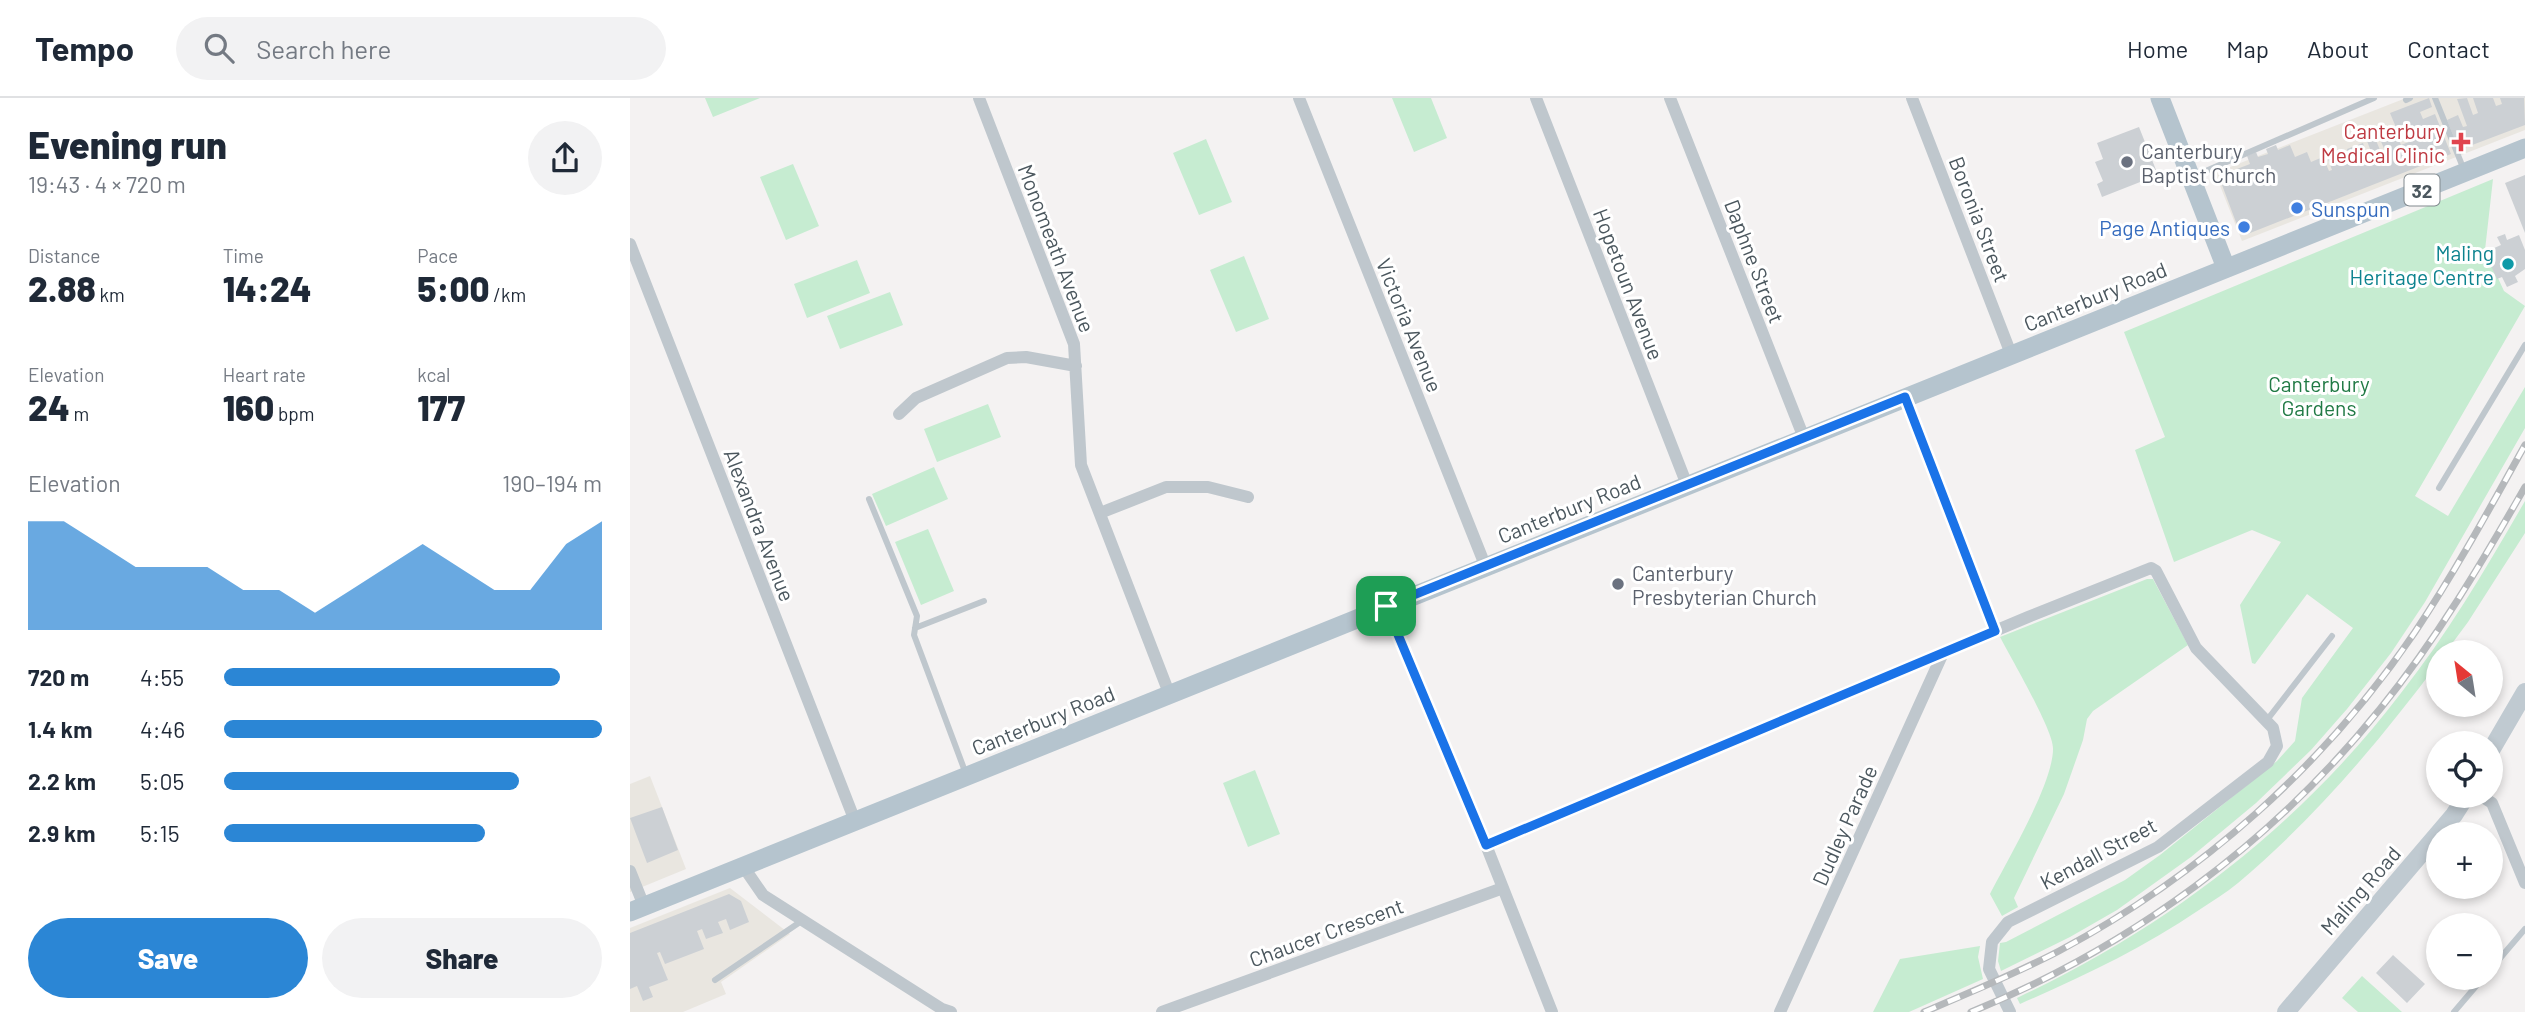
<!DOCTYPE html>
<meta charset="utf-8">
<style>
:root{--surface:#fff;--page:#f2f2f3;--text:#1f2937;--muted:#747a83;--line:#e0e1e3;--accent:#2b86d5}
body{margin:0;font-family:Barlow,sans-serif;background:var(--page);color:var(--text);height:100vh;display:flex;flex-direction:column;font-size:26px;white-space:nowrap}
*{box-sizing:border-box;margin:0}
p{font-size:23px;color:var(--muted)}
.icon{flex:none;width:38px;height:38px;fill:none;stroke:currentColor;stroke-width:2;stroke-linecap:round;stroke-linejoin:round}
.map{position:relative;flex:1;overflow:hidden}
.drawer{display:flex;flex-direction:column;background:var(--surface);width:630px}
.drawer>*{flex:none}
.needle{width:46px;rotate:330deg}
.tools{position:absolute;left:1796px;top:542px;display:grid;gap:14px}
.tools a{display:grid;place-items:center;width:77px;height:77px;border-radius:50%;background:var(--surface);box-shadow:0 4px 10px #0003;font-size:35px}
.pin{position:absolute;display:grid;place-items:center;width:60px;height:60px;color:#fff;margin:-30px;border-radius:14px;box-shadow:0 4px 10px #0006}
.round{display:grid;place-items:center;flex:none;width:74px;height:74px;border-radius:37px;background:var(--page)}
.head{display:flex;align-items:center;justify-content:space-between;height:119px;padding:0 28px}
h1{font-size:38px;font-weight:800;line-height:52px}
.stats{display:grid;grid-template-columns:repeat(3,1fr);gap:10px;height:119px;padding:7px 28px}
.stats div{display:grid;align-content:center}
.stats b{font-size:35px;font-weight:800}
.stats small{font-size:19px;font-weight:400}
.stats p{font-size:19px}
.chart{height:196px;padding:14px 28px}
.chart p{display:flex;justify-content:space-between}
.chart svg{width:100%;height:126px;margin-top:7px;fill:var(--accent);opacity:.7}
.cta{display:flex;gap:14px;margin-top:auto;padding:14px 28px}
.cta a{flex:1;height:80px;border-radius:42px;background:var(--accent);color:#fff;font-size:28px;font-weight:800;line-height:80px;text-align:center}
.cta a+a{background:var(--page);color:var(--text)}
ul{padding:0 28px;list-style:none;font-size:23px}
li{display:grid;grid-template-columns:112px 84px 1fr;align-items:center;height:52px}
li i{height:18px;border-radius:9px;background:var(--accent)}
header{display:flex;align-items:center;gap:42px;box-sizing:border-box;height:98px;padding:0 35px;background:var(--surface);border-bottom:2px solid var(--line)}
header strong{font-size:33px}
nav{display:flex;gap:38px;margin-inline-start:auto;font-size:24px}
.search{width:490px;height:63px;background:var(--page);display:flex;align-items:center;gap:18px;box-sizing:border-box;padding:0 24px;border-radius:38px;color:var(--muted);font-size:26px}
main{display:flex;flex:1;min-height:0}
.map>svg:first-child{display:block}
.commercial{fill:#e9e6e0}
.green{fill:#c6ecd1}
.building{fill:#ccd0d4}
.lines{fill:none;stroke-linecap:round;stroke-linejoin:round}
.lane{stroke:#bfc7cd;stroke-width:6}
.street{stroke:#bfc7cd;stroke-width:12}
.secondary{stroke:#c0cad1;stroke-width:18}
.primary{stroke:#b5c4ce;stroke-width:19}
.rail-casing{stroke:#b5b8bb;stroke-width:7}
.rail{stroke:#fff;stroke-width:4.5;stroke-dasharray:13;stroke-linecap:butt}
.route-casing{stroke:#fff;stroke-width:14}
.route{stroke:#1a73e8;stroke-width:9}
.health-dot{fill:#e0444e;stroke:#fff;stroke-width:2.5}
.worship-dot{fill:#6b7280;stroke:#fff;stroke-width:2.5}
.shop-dot{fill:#3f7fe0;stroke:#fff;stroke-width:2.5}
.culture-dot{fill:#0f9aa8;stroke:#fff;stroke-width:2.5}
.labels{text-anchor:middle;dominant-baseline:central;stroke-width:6;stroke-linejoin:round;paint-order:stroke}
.shield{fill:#fff;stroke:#81898e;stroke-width:2}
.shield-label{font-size:19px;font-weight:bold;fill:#4b575e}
.health-label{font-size:21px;fill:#be3a42;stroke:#fff;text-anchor:end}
.worship-label{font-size:21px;fill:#5b616d;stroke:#fff;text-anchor:start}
.shop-label{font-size:21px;fill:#366cbe;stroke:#fff;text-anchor:start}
.street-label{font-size:21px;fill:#4b575e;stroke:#fff}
.culture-label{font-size:21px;fill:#0d838f;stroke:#fff;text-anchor:end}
.park-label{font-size:21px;fill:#217a45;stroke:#fff}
</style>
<header>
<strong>Tempo</strong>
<div class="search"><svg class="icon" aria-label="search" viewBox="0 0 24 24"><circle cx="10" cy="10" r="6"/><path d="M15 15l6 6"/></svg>Search here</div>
<nav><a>Home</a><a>Map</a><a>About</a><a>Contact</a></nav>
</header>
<main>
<section class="drawer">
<div class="head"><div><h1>Evening run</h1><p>19:43 · 4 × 720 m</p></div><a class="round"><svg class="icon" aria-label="share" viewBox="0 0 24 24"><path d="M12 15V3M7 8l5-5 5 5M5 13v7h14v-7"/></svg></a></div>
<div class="stats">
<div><p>Distance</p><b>2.88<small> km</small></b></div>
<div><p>Time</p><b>14:24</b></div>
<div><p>Pace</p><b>5:00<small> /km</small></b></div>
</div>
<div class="stats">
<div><p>Elevation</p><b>24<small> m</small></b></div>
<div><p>Heart rate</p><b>160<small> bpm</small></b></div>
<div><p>kcal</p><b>177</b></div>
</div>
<div class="chart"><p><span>Elevation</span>190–194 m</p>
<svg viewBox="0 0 160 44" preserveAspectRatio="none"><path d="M0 44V6L10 6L20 14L30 22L40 22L50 22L60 30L70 30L80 38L90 30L100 22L110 14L120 22L130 30L140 30L150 14L160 6V44z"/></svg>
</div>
<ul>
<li><b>720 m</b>4:55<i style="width:89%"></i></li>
<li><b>1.4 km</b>4:46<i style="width:100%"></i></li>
<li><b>2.2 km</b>5:05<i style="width:78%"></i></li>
<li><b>2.9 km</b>5:15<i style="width:69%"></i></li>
</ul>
<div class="cta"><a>Save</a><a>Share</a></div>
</section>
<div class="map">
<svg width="1895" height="914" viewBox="0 0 1895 914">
<rect width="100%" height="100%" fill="#f4f2f2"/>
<path class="commercial" d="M1776,0h119v32l-283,111 -27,-68z
M20,678l36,93 -56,23v-108z
M100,790l60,46 -69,48 5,12 -43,18h-53v-84z"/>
<path class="green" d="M75,0h55l-47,19z
M762,0h39l16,40 -33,14z
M576,41l26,63 -33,13 -26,-62z
M163,66l26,62 -33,14 -26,-63z
M1863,81l-8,71 19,41 21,15 -110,190 33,20 77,-129v41l-100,174 -34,51 -44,56 -36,41 -55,53 -65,54 -74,53 -47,27 -69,34 -3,-10 2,-18 6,-1 119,-62 35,-25 117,-94 18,-20 7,-43 51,-70 -46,-34 -52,70 -3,-1 -12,-58 41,-63 -29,-12 -78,32 -39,-112 30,-13 -41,-105z
M614,158l25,63 -33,13 -26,-62z
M227,162l13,33 -63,25 -13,-34z
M260,194l13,33 -63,24 -13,-33z
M358,306l13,33 -64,25 -13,-33z
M304,369l14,32 -62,27 -14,-32z
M1895,403v32l-57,89 -23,31h-7v10c-60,80 -123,155 -200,220 -12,10 -26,18 -39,27 -56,38 -117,67 -179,94l-3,-6c149,-70 284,-173 384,-305 47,-60 86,-126 124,-192z
M298,431l26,62 -33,14 -26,-63z
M1517,481h6l35,66 -95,66 -6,8 -4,21 -19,54 -50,104 4,9 -16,9 -12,-22c17,-33 64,-112 63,-146 0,-18 -42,-90 -53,-111z
M625,672l25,64 -32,13 -25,-64z
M1350,848l-2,11 5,22 -74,33h-36l27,-53z
M1732,878l40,36h-44l-16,-14z"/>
<path class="building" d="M1799,0l3,9 -12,5 3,7 12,-5 16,40 -206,81 -5,-2 -18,-48 19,-7 -4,-9 13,-5 -3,-8 9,-4 2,5 10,-3 -2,-5 10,-4 2,5 12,-5 5,12 12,-5 4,10 12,-5 6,14 3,-1 -5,-14 16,-6 5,13h3l-4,-14 16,-6 4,12 5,-1 -5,-13 8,-3 5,12 6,3 -7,-16 16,-6 6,14 8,-3 -3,-8 -6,3 -10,-24z
M1837,0l6,17 5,-2 -5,-15h20l3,8 6,-2 -2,-6h24l1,27 -66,25 -12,-30 11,-5 5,12 4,-1 -10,-27z
M1509,29l19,48 -56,22 -5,-13 6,-3 -8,-19 8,-3 -6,-16z
M1895,77v58l-20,-50z
M1875,136l2,6 12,-5 6,15v19l-10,7 3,6 -11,5 -5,-10 -5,2 -9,-20 4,-10 9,-4 -4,-8z
M32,709l16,43 -31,13 -17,-45z
M99,796l12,7 8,21 -19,8 -4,-11 -8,3 5,11 -17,6 -4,-10 -5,2 7,18 -39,15 -5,-12 -3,1 11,27 -19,7 4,10 -10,4 -6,-15 -7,3v-56z
M1763,857l32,29 -18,19 -31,-30z"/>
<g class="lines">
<path class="lane" d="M1805,0l29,72
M1776,2l4,-2
M1562,79l182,-79
M1809,390l86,-143
M239,401l48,117 -3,19 52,139
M285,530l69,-27
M1637,622l65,-84
M1860,872l35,-41
M85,882l88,-60
M1824,914l29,-34"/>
<path class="street" d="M349,0l95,246 7,121 88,228
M669,0l186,467
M906,0l151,387
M1040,0l134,340
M1282,0l99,256
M0,146l225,577
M1275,299l90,234
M269,316l17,-16 91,-40 19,-1 50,9
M470,415l66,-26h42l40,10
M756,508l100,239 66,167
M1851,698l11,7 33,80
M856,747l542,-228 123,-49 5,3 40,77 77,80 4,18 -9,16 -110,85 -150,75 -16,20 -3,27 21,43
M113,768l20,29 179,114 9,3
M0,773l14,35
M532,914l341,-124
M1150,914l163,-359"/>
<path class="secondary" d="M1860,654l35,-60
M1656,914l168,-197 12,-19"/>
<path class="primary" d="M1530,0l66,170
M0,814l1895,-764"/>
<defs>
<path id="rail" d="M1294,914c45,-19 91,-38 135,-61 142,-76 265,-185 356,-319 40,-60 75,-124 110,-187
M1341,914c160,-65 301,-169 409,-303 56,-69 101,-145 145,-222"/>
</defs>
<use href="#rail" class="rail-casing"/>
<use href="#rail" class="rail"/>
</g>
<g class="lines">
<defs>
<path id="route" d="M1275,299l90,234 -509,214 -100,-239z"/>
</defs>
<use href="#route" class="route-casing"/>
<use href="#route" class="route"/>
</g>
<path class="health-dot" d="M1827.5 33.5h7v7h7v7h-7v7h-7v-7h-7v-7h7z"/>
<g class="worship-dot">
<circle cx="1497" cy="64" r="7"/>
<circle cx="988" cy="486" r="7"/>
</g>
<g class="shop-dot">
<circle cx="1667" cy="110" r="7"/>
<circle cx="1614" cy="129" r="7"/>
</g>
<circle class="culture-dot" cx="1878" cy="166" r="7"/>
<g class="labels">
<rect class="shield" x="1774.5" y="76.5" width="35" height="31" rx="5"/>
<g class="shield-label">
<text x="1792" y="92">32</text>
</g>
<g class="health-label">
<text x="1815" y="32">Canterbury<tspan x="1815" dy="24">Medical Clinic</tspan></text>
</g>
<g class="worship-label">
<text x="1511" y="52">Canterbury<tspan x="1511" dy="24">Baptist Church</tspan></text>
<text x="1002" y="474">Canterbury<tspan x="1002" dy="24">Presbyterian Church</tspan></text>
</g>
<g class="shop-label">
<text x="1681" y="110">Sunspun</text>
<text x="1600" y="129" text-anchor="end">Page Antiques</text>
</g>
<g class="street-label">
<text transform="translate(1350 121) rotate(69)">Boronia Street</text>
<text transform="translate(427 150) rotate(69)">Monomeath Avenue</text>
<text transform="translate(1125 163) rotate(69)">Daphne Street</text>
<text transform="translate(999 186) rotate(69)">Hopetoun Avenue</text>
<text transform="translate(1465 198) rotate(-22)">Canterbury Road</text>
<text transform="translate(780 227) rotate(68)">Victoria Avenue</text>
<text transform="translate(939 410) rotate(-22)">Canterbury Road</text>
<text transform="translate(130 427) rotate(69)">Alexandra Avenue</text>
<text transform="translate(413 622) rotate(-22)">Canterbury Road</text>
<text transform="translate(1214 727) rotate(-66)">Dudley Parade</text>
<text transform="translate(1468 755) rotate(-28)">Kendall Street</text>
<text transform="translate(1730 792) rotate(-49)">Maling Road</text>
<text transform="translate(696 834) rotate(-20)">Chaucer Crescent</text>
</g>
<g class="culture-label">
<text x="1864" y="154">Maling<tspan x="1864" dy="24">Heritage Centre</tspan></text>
</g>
<g class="park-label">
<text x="1689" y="285">Canterbury<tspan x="1689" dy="24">Gardens</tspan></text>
</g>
</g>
</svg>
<div class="tools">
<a><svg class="needle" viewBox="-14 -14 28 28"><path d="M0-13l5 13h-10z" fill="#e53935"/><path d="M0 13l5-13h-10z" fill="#747a83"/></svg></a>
<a><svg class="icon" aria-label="locate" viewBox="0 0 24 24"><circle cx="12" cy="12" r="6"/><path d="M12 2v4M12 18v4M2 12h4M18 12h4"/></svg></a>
<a>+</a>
<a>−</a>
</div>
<div class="pin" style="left:756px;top:508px;background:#1e9e55"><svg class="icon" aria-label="arrive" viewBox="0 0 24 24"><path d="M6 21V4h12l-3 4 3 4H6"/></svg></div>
</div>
</main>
